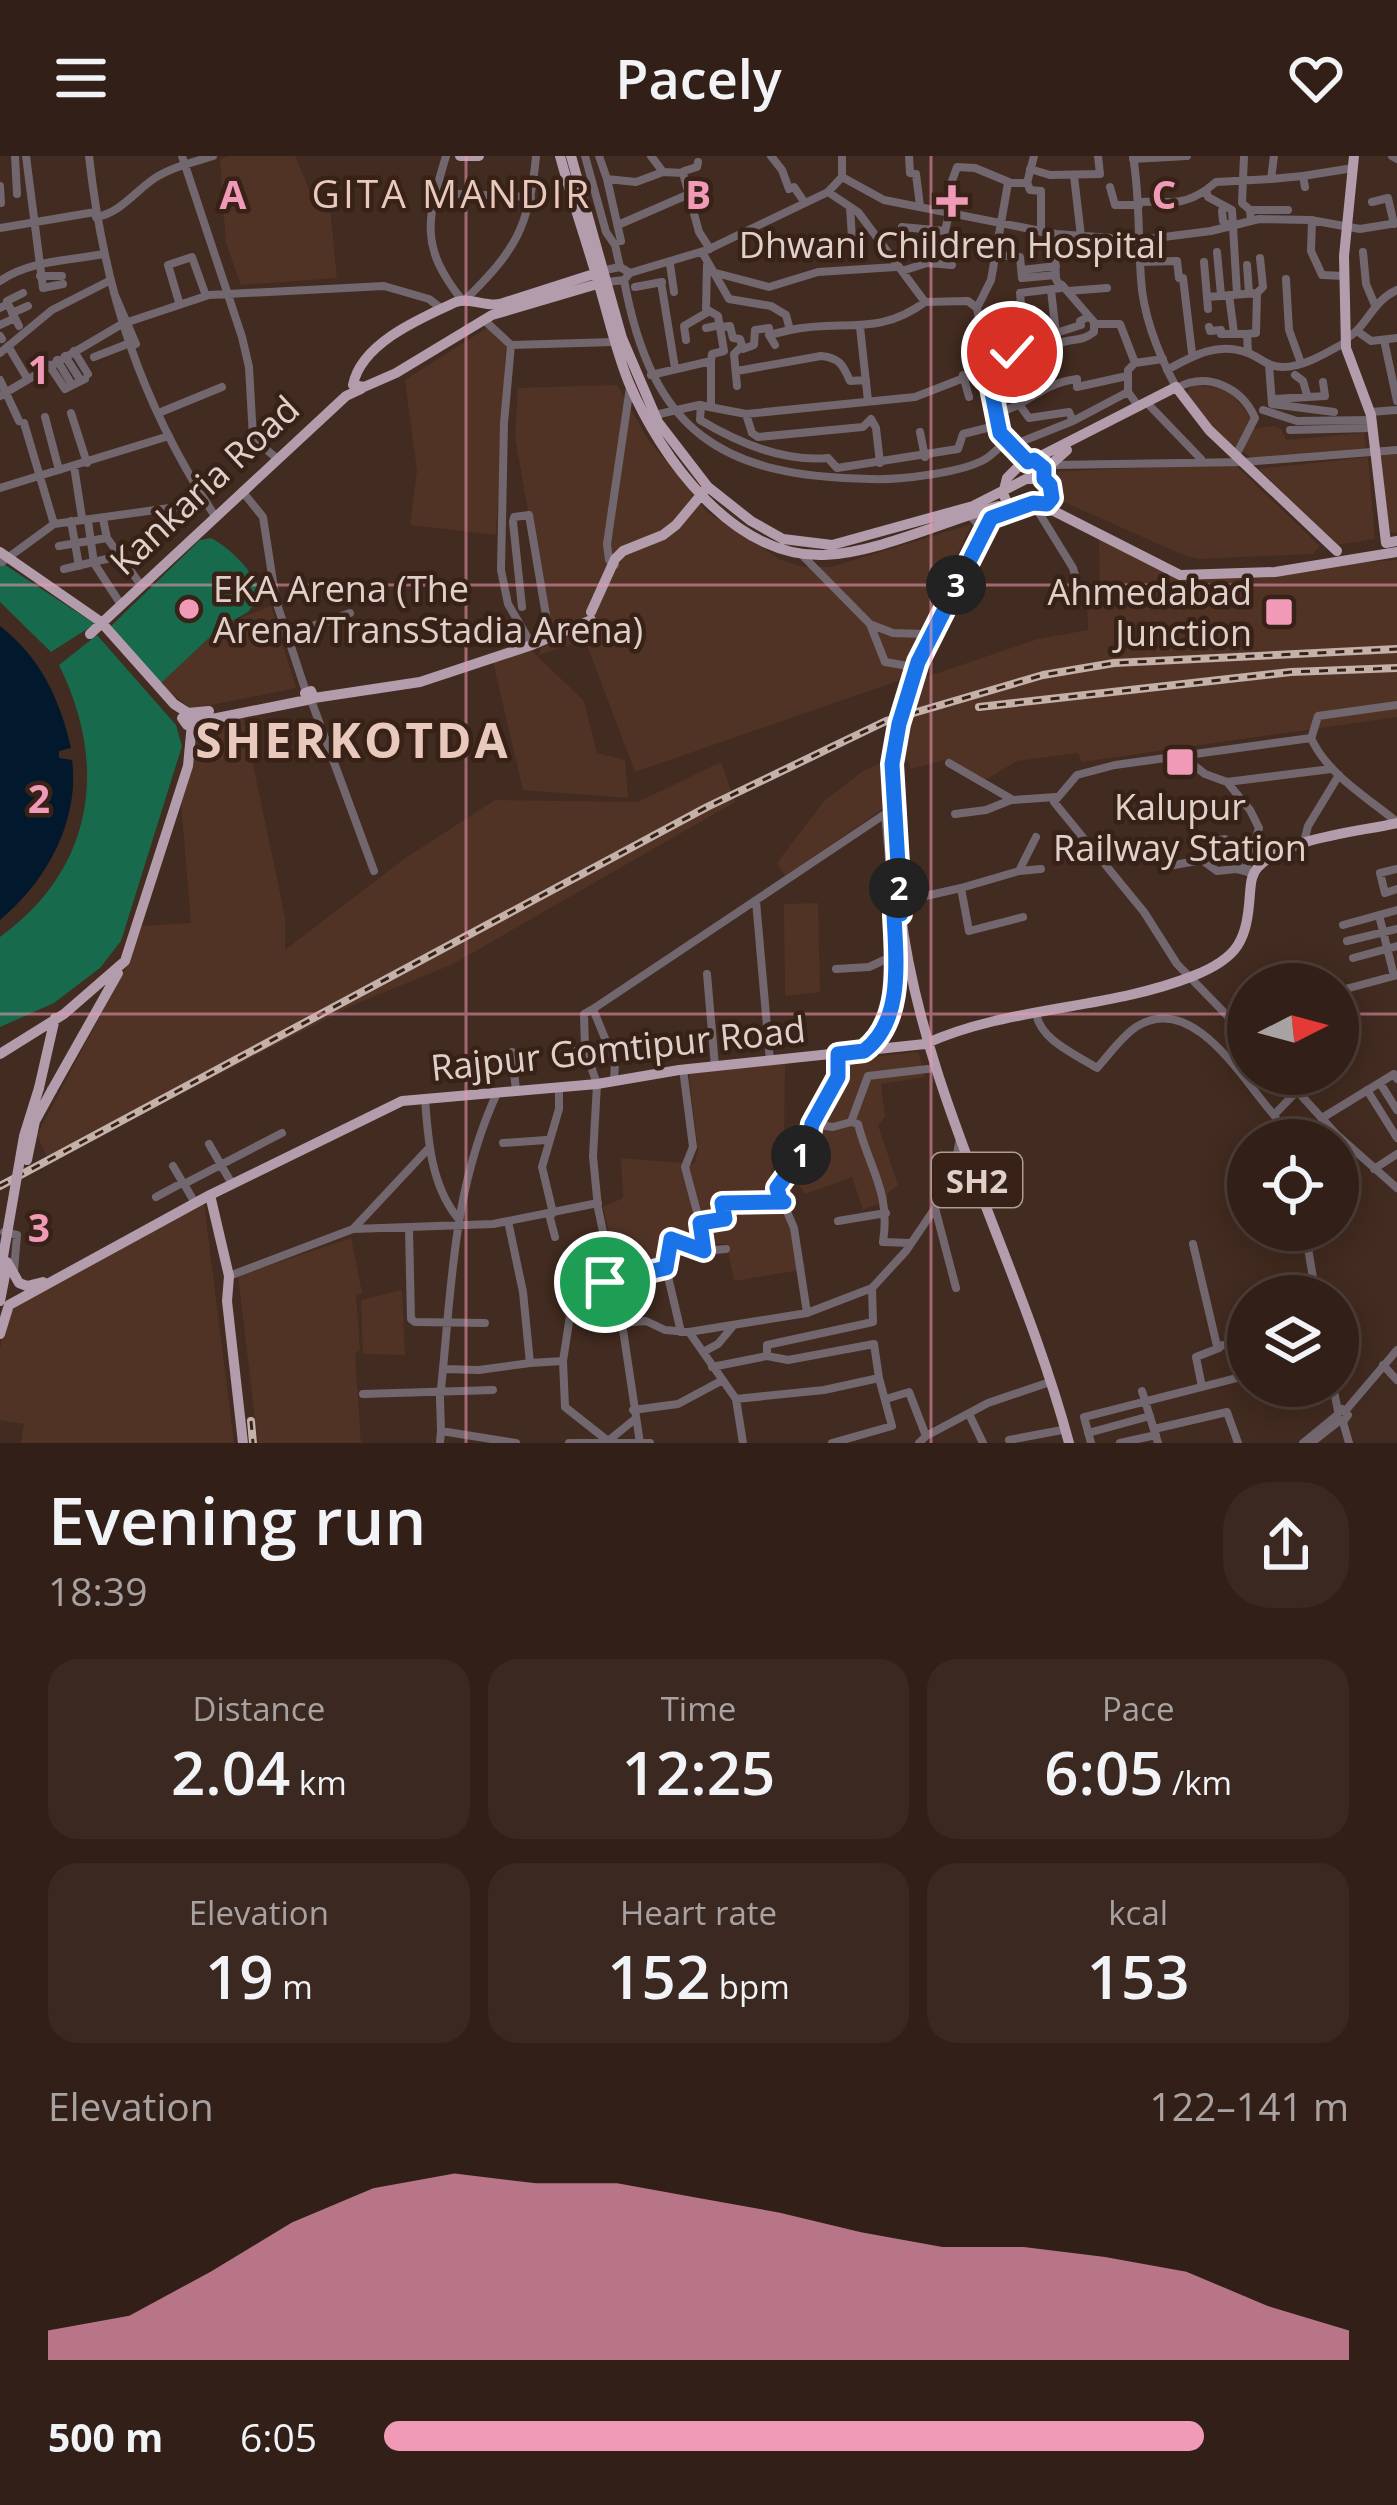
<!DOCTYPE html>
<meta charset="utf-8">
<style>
:root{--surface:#322018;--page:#3a2821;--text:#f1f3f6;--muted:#a8a3a2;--line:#4d3e37;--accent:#f09ab7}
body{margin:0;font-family:"Open Sans",sans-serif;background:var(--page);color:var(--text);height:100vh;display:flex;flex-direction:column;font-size:45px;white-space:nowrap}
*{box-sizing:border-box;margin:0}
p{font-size:39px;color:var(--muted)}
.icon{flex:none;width:66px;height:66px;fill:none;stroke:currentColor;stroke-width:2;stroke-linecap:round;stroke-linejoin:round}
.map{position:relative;height:1287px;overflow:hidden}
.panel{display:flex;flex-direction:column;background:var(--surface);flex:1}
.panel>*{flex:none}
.needle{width:78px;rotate:84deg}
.fabs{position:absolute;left:1227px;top:807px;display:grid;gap:24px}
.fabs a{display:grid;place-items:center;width:132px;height:132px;border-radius:50%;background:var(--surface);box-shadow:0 6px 30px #0003,0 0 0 3px var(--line);font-size:60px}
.pin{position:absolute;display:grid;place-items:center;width:102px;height:102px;color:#fff;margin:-51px;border:6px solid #fff;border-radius:50%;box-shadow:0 3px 12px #0007}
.km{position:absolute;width:60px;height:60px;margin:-30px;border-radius:50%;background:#222;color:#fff;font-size:33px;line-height:60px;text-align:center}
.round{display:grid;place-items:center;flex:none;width:126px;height:126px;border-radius:48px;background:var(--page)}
.head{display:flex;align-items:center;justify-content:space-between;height:204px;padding:0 48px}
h1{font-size:66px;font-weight:600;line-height:90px}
.metrics{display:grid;grid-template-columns:repeat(3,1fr);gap:18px;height:204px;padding:12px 48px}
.metrics div{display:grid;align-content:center;border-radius:30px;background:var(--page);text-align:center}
.metrics b{font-size:60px;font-weight:600}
.metrics small{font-size:33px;font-weight:400}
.metrics p{font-size:33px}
.chart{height:336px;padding:24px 48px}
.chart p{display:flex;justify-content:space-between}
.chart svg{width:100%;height:216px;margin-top:12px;fill:var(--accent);opacity:.7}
ul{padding:0 48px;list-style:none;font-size:39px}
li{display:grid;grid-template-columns:192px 144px 1fr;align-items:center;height:90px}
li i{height:30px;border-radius:15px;background:var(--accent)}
header{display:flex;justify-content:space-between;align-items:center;height:156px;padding:0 48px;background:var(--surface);font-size:54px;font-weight:600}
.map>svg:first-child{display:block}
.built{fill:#513326}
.green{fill:#176a4b}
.water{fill:#02182d}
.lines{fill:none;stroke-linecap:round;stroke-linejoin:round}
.minor{stroke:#72676e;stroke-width:8}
.major{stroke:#b39cab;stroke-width:10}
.rail-casing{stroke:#c3b1aa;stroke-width:8}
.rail{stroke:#382117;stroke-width:3;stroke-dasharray:9;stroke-linecap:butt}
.major-bridge{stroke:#b39cab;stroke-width:10}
.route-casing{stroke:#fff;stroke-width:24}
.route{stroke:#1a73e8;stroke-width:15}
.grid{fill:none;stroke:#f09ab7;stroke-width:3;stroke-opacity:0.55}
.poi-dot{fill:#f09ab7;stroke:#382117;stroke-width:4.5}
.labels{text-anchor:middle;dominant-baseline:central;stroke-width:9;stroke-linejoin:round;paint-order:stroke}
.shield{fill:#382117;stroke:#ae9c94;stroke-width:3}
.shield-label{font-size:33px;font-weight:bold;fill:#e0d0ca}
.poi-label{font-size:36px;fill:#e0d0ca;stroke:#382117}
.street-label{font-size:36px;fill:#e0d0ca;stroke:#382117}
.neighbourhood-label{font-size:39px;letter-spacing:3px;fill:#e8c9bc;stroke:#382117}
.district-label{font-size:48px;font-weight:bold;letter-spacing:3px;fill:#e8c9bc;stroke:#382117}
.grid-label{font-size:39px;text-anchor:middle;font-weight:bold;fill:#f09ab7;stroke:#382117;stroke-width:9;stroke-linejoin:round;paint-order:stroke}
</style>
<header><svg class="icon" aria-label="menu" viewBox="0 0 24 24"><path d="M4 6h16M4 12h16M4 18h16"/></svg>Pacely<svg class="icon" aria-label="heart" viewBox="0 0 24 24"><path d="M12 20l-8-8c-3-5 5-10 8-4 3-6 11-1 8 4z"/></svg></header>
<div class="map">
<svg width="1397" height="1287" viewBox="0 0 1397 1287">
<rect width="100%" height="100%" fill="#422b20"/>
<path class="built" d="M229,0h66l19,45 16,6 7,71 -96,7 -15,-42 -6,-84z
M487,172l19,15 -10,192 -86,-10 7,-54 -12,-91z
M1192,228l36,6 27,32 -3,7 21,-3 8,3 5,11 78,-7 3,18 -113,8 -29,-19 -40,-42z
M617,229l30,53 60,74 74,48 22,7h28l141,-43 -74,157 -263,91 -50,-132 -46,15 9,-31 -33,-187 3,-49z
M1397,298v79l-9,-1 -8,-77z
M1368,301l7,82 -39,6 -77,-76z
M1233,307l87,83 -7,8 -115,5 -15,-4 -119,-53 -13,-30z
M1099,382l76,39 222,-17v157l-315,45 -4,-9 -61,8 -32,19 -37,-21 -37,10 -2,-8 -12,-4 17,-76 124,-42 50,-9 -1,-29h13z
M271,450l25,82 -105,21 -31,-25 70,-66 3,3z
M531,494l53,51 13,52 28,7 3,38 -105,-8 -30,-128z
M243,561l42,200v33l119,-91 91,-59 143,2 83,-40 14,40 -284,163 -98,40 -304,157 -12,-27 91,-172 14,-37 49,-3 -10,-121 16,-68 10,-11z
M883,606l1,46 -99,68 -8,-13 47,-62 39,-30z
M818,747l2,89 -35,4 -1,-92z
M918,896l7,25 -44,7 4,33 -7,8 20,60 -10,8 -1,7 -24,10 -11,-33 -47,17 -11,-18 56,-117z
M785,907l-1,91 -13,16 35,99 -72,12 -7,-37 -30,-1 -29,-7 -8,28 -41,9 -16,-66 20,-9 -2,-40 73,6 4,-15 -9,-75z
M204,1048l30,239h-213l3,-19 -24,-4v-71l7,-37z
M351,1082l11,55 -6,3 4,54 -5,4 6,89h-103l-20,-167z
M402,1134l3,65 -42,-1 -2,-54z"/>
<path class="green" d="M211,382c18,9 47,37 50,58l-13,16 -16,9 -3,-2 -69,65 -50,-57 90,-87z
M0,404l2,3 93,61 -44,28 -51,-50z
M97,479l79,90 6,21 -61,195 -21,27 -46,35 -54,24v-90c94,-68 109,-171 59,-272z"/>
<path class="water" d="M0,470c40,31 60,73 71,122l-12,3v7l13,2c8,61 -26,122 -72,160z"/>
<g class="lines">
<path class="minor" d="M15,0l2,38
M26,0l17,132 20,-4
M89,0c15,134 51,246 126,360
M182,0l60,181 7,30 4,71 21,18
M446,0c-19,64 -27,90 16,144
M585,0l21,76 9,13 5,22
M599,0l8,23 29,3 27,-10
M651,0l12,16 20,1 16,59 11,17
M771,0l11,14 7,19 5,-2 11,16
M909,0l1,17 6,1 4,32
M1133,0c7,41 5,82 8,123 2,36 18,76 35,108
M1244,0l-2,47 8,7 1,11
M1392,0l5,3
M1133,3l54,-3
M1030,13l20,6 50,-1 -2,-18
M684,15l13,-4 1,-5
M1074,20l7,60
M842,21l42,23 172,34 84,6 71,-9 48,-12 52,1 49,9 37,-6
M607,23l14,62
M1271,23l32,-3
M1027,26l3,8 11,1v41
M0,30l1,17
M1110,31l5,18h24
M1305,31l-2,-11 50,-8
M828,36l30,20 67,90 43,-1 9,7
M435,37l96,4
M1138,46c29,-2 41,6 68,-12
M1372,46l16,-4 6,26
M850,51l2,31
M1250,54h38
M1222,55l1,10 5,4
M946,57l1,-18 10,-28 18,1 34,14
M96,61c25,-4 39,-26 59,-39 17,-11 39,-16 58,-22
M1312,64l-1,31 11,24 22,1
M618,69l69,-30
M902,71l43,4 4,-17
M0,72l95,-16
M702,96l27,47 42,7 15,9 4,15c52,-11 88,7 135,-28
M1217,96l4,43
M1363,96l3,32 8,19
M996,99l24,2 2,21 34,-3
M1140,106l37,-1 2,17h4l9,75
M1204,106l4,47
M670,108l4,28
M1247,109l2,28
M605,114l15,-3 10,6
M1022,114l34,-4
M902,115l25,-8 25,2
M716,117l53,14 49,-15 78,-5
M40,120h22
M1286,123l3,51 12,33
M624,124c28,152 97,197 247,199 28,1 93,-6 116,-21 9,-6 11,-12 22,-16
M0,125c30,-21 68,-20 103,-27
M607,126l17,-2 6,-7 77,-23 121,-58 14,-15v-21
M661,126l14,86
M635,131l27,-5
M1051,134l5,44
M1068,135l39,-3
M114,137l22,51
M1257,137l6,-6 -3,-29
M1237,138l-5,-84 -24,-13 -2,-7 10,-8 55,-3 3,-23
M1229,139l5,38
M1208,141l49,-4 -1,40 -9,1 1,18
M466,143c49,-48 64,-73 70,-143
M7,145l16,-8
M179,146l-11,-37 24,-8 14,39
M0,152l8,-4 11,22
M12,157l16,-7
M484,164l27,25 -7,78 -3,147 7,34 24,41
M1095,168h25l15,39 -7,7v22
M0,169l15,-7
M721,171l9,-1 3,12 7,1 3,10 11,-4 1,-15 14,-2 1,6
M860,171l8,74
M1209,171l1,4 11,-1v4h26
M706,172l14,-3
M980,173l33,9 10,-10 -3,-35 41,-5 -5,-9 -2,-45
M1357,175l14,10 26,-3
M0,180l2,3
M1016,180l37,-2 28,-9 -1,-4 8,-4
M1346,183c22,-13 26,-38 51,-49
M686,184l-2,-14 24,-14
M1384,184l13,61
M511,189l103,-3
M775,189l-6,-10 21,-5
M8,190l19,32
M74,195l14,23
M0,197l52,-43 57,-29
M65,200l16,25
M94,201l36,-14
M57,204l15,25
M711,205v44
M1135,207l28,-4
M49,209l16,24 20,-10
M1269,209l3,39 62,8
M1167,214c25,-14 51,-29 81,-17 13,5 20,14 35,14 21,0 45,-15 63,-25
M737,215l84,-15c19,2 22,9 29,25l16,-1
M651,219l60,-14 1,-7 12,-3 -6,-35 -12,-7 1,-44
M963,219l6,22
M1295,219l8,6 4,14
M1010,220c28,-4 25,-23 47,-32 15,-6 25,-2 37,-12v-10l-32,-37
M989,222l21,-2v-38
M0,224l19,41
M737,230l-3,-32 7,-7
M1177,232c31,-17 65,0 78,30l-19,37
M0,240l122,-72 87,-29 175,-9 45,13 13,10
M1274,243l51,-3 -2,-14
M701,249l-1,15c39,23 83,42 128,38l9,10 121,-19 5,-15 36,-9
M1150,250l51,53
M1263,254l34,11 74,-1
M161,256l61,-25
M1370,256l27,-2
M71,257l16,50
M996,257c32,-7 43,-29 81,-34v8l50,-11
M746,258l6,19 6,4 105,-10 8,-8 5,9 4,35
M655,259l44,-10 47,9 169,-17 72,-28
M45,261l14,53
M1073,265l55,-29 11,15
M24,267l30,101
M1290,274l82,-2
M920,276l5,25
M1013,289l60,-24 -4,-9 -40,6 -10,-14
M1028,306l-28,-29 -23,-125 14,-28 17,-97h19l7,-27
M1051,309l193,-3 153,-12
M74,310l8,52
M0,332l169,-52
M242,335l21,26 13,84 30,91
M1033,347l40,65 5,18
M103,363l4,19 31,43
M71,365l8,45
M88,365l6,42 24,37
M59,390l48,-8
M800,397l70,71 15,38 23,4 73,-139 -11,-11
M2,406l52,-38 152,-21
M615,409l-6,-5 -2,-16 23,-157
M64,413l55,-13
M522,451l-9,-85 1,-5 15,-2 20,118
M872,469l21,8 33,1
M286,479l64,-22
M311,544l63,171
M1311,583l7,-23 79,-11
M1181,599l24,19 22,8 104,-13
M949,607l64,37 43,-3
M1227,626l23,28 9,18 -13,43
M955,658l31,-4 25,-10
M1304,686l4,-16 31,-51
M1193,688l32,-5 16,30
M1163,711l39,-7 15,11 19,-2 15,4
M1397,713l-17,4 5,20 12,-4
M1019,715l22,-2
M961,732l58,-17 17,-34
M756,745l14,160
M1379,759l15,61
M1343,769l54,-15
M1347,785l50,-12
M1353,802l44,-12
M836,813l33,-2 24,-11
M707,818l8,92
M1338,835l56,-15
M1036,857c4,27 39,41 61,55 12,-13 24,-31 39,-41 57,-37 108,55 138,88
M1229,860l19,-4
M1248,881l-71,-73 -33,-52 -90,-110 23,-27 38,-10 196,-27c16,36 57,60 86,84
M585,893l12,35 -4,72 5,52 24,115 18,120
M865,894c39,-31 31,-91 29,-135l11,-2 3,-13 53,-12 8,43 54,-14
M512,896l4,39
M559,899l26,-6 -1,-35 9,-5
M683,913l10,78 -8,20 15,56
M1282,918l54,60 61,54
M614,925l1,-18 -22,-54 292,-195 9,101
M1380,927l17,27
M1367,934l30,48
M497,937c-46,100 -45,198 -57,305l1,33 75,12
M425,943c3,41 6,85 32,118
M1322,962l72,-44 3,5
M851,966l7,2c11,44 33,68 25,118l27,1
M811,968l22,3 18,-5 17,-46 68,-8
M1289,984l-15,-25 23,-24
M503,987l43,-3
M209,988l23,40
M173,1010l10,17
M1374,1013l23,-15
M952,1027l22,1
M156,1041l26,-14
M195,1047l-11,-19 98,-51
M935,1052l21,80
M553,1057l-11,-46 17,-58v-22
M549,1058l6,23
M508,1065l15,71 7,71 33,-2
M838,1065l48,-8
M354,1072l74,-79
M409,1072l2,91 4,3 70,1
M1305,1074l11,66
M4,1076l13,3 -3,36
M1193,1088l24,102 31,-4
M704,1095l-4,-28 25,-4 -3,-16 61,-1
M666,1112l15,64
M229,1120l124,-47 140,-5 105,-21
M807,1157l-13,-85 -17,-40 31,-43 3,-21 28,-47 -1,-23
M622,1167l24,-2 19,9 24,2 47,67 7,44
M689,1176l118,-19 65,-25 34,-37 46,-68 7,-40
M703,1196l15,-8 15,-18
M767,1200l21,4 86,-16 5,34
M1383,1209l14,15
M712,1211l55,-11v-11l106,-23 -1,-34
M443,1213l36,1 51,-7
M1333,1230l5,25
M1202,1231l-6,-30 23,-9
M1142,1235l16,52
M363,1238l130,-4
M736,1243l88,-9 55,-12 13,48 -60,17
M886,1243l23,-7 17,44
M633,1254l45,-6 43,-23
M1346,1254l51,-60
M969,1258l14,29
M635,1263l-27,22 -43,-34 -2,-46 11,-71 92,-22 6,-29 32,12 22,-2
M1343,1266l5,-7 -6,-6 -6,7 7,6 6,21
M1154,1273l73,-17 11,31
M1088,1277l62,-17
M1009,1284l53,-10
M440,1287l1,-12
M569,1287h81
M919,1287l7,-7 62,-33 62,-21
M1091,1287l-7,-26 164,-42
M1120,1287l36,-8
M1303,1287l33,-27
M1311,1287l28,-22"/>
<path class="major" d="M460,0h19
M560,0c11,41 25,81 37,122 11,36 18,71 32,105 32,75 104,175 195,172 56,-2 129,-38 185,-52
M571,0l51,182 36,84 50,65 43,34 32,18 49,6 141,-39 53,-27h18l9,14 -2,8 -9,4 -35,-2 -4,-10
M1354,0l-10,100 2,92 25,67 15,128 11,-2
M600,116l-100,32c-15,3 -29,-7 -44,-2 -35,16 -95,41 -103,83l11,2 32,-14 96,-58 112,-33
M1044,323l5,-13 18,-16
M1004,334l3,-12 10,-10 159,-81 33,43 128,121
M1042,349l138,70 95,-3 122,-20
M984,374l7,-12 16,-8
M0,396l101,70 73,82 14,9 21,-2
M591,456l24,-53 8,-8 40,-16 13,-10 30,-36
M90,478l256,-238 15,-7
M311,535l3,7 -7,2 -2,-7z
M314,542l106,-16 112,-37 59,-25
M189,558l4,6 -6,5 -5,-7z
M900,752c22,186 121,355 169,535
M0,898l64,-40 61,-53 63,-195 4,-43 115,-23
M39,932l16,-70
M52,934l66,-117
M210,1039l19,81 -2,25 16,142
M7,1106l12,21 8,3 16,-4
M0,1145l7,-36
M0,1178l9,-29 201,-110 192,-94 195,-17 82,-14 246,-26c83,-38 182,-34 268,-68 46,-18 54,-36 57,-83 1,-10 1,-18 8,-26 27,-29 100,-35 139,-44"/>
<defs>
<path id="rail" d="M979,551l312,-35 106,-4
M0,1030l707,-379 179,-86 157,-46 71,-12 283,-14
M251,1265l2,22"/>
</defs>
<use href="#rail" class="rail-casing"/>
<use href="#rail" class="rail"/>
<path class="major-bridge" d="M900,752c-3,-47 -13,-101 -8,-147 9,-83 55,-157 92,-231
M27,1004l8,-39 17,-31
M0,1118l24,-138 15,-48"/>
</g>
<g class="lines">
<defs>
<path id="route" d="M605,1126l61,-14 5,-29 33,12 -4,-28 25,-4 -3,-16 62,-1 -4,-3 -3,-11 31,-43 4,-21 26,-47v-23l26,-3c40,-30 32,-92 30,-136l7,-1 -9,-150 7,-40 19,-62 73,-144 42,-15 14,1 5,-6 -2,-13 -6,-6v-11l-10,-8 -6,2 -28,-29 -11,-55 21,-2 2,-24"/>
</defs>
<use href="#route" class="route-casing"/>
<use href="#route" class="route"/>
</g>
<path class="grid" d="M466,0v1287M931,0v1287M0,429h1397M0,858h1248M1338,858h59"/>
<g class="poi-dot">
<path d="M946 27h12v12h12v12h-12v12h-12v-12h-12v-12h12z"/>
<circle cx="189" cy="453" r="12"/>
<rect x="1264" y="441" width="30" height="30" rx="6"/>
<rect x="1165" y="591" width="30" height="30" rx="6"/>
</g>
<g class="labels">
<rect class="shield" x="932" y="997" width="90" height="54" rx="9"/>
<g class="shield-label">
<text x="977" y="1024">SH2</text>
</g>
<g class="poi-label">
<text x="952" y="88">Dhwani Children Hospital</text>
<text x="213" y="432" text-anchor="start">EKA Arena (The<tspan x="213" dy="41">Arena/TransStadia Arena)</tspan></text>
<text x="1252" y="435" text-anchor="end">Ahmedabad<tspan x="1252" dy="41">Junction</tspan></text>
<text x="1180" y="650">Kalupur<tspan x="1180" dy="41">Railway Station</tspan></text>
</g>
<g class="street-label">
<text transform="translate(204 329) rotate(-43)">Kankaria Road</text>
<text transform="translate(618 892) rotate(-6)">Rajpur Gomtipur Road</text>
</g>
<g class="neighbourhood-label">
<text x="452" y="36">GITA MANDIR</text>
</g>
<g class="district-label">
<text x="353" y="583">SHERKOTDA</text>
</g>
</g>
<g class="grid-label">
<text x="233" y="53">A</text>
<text x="698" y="53">B</text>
<text x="1164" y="53">C</text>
<text x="39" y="228">1</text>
<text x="39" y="657">2</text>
<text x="39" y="1086">3</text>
</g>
</svg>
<div class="fabs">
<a><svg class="needle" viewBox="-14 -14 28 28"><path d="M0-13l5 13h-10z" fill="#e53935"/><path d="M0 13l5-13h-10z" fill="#a8a3a2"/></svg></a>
<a><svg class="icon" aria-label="locate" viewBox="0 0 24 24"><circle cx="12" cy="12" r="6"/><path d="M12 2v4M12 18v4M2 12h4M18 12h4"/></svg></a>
<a><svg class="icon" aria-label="layers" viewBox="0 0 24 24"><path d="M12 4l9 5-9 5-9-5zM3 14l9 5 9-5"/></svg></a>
</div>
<div class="pin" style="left:605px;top:1126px;background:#1e9e55"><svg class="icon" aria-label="arrive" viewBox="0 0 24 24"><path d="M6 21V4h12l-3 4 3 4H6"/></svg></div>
<div class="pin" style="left:1012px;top:196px;background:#d93025"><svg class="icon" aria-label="check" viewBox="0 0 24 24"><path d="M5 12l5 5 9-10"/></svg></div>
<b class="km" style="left:801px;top:999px">1</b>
<b class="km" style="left:899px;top:732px">2</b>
<b class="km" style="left:956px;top:429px">3</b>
</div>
<section class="panel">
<div class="head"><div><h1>Evening run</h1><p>18:39</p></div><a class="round"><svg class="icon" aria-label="share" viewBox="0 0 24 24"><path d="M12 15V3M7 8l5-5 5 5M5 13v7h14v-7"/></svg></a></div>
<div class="metrics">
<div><p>Distance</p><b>2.04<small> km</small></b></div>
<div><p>Time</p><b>12:25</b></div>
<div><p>Pace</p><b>6:05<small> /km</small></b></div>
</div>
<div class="metrics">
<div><p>Elevation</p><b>19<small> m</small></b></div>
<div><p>Heart rate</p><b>152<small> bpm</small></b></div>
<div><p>kcal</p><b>153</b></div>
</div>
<div class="chart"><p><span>Elevation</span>122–141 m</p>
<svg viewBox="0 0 160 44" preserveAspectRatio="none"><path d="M0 44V38L10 35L20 26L30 16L40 9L50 6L60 8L70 8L80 11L90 14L100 18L110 21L120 21L130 23L140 26L150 33L160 38V44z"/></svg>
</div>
<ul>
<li><b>500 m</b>6:05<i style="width:85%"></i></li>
</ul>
</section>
